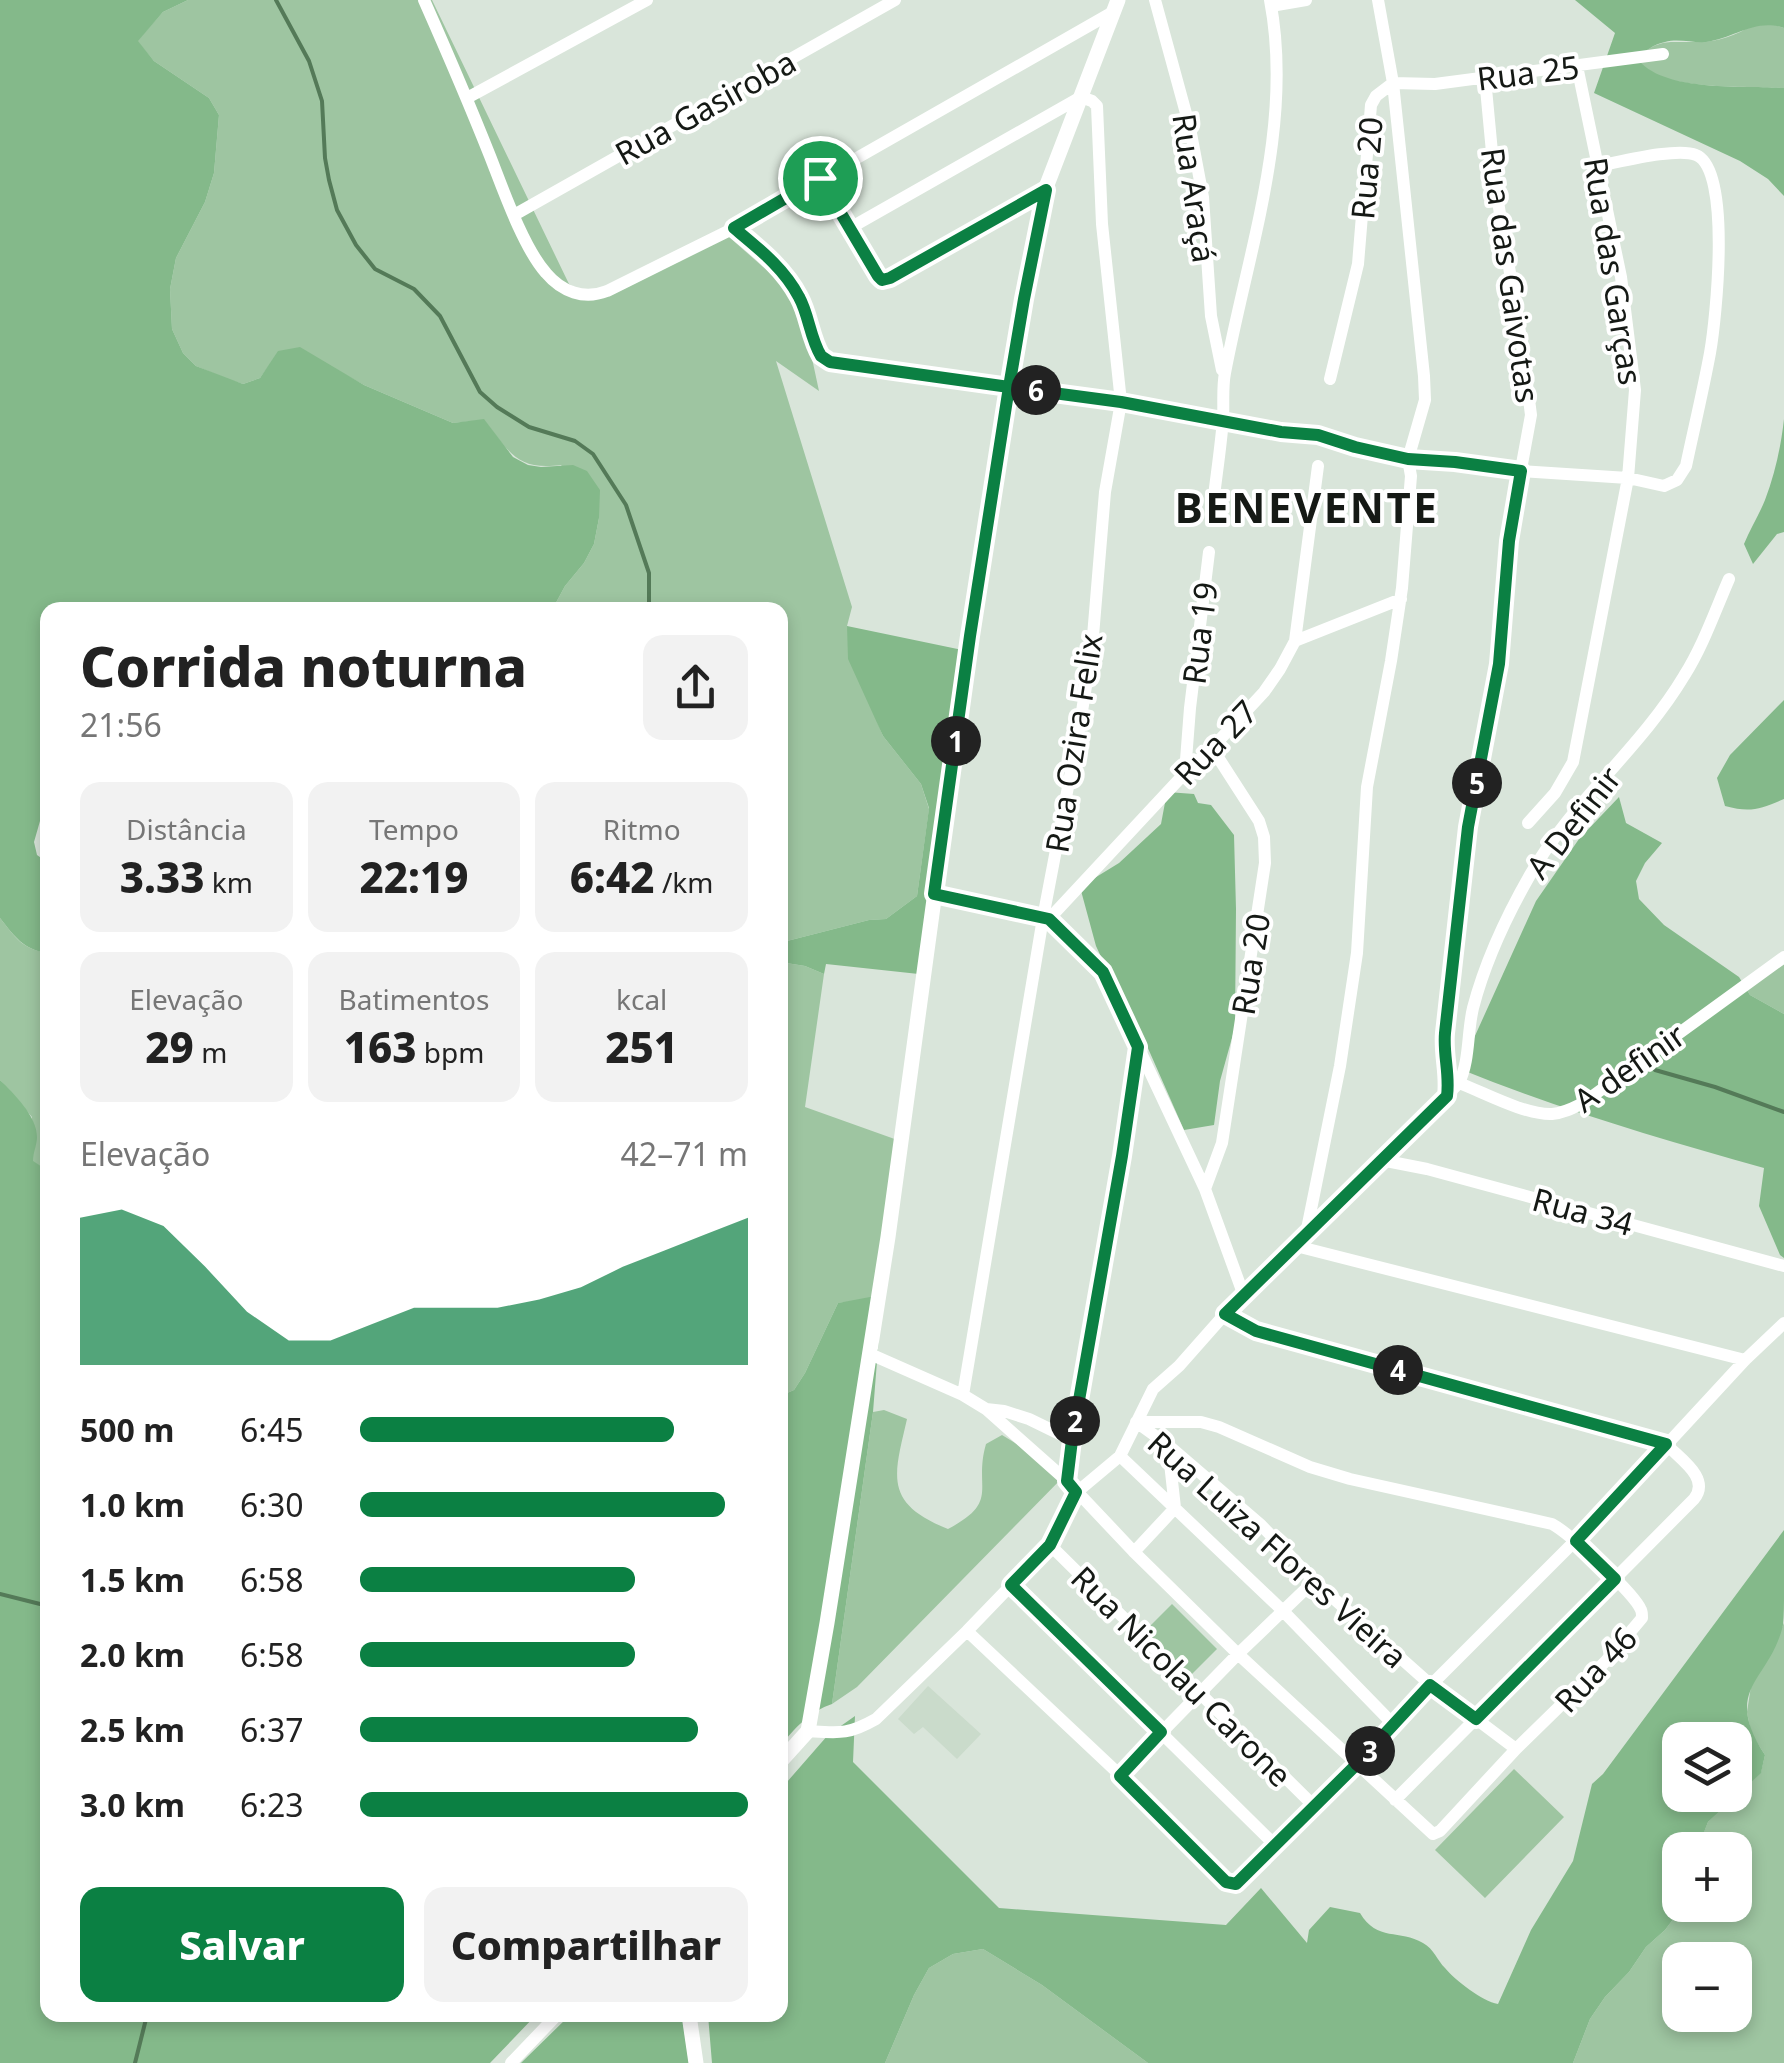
<!DOCTYPE html>
<html lang="pt">
<meta charset="utf-8">
<style>
:root{--surface:#fff;--page:#f2f2f2;--text:#222;--muted:#767676;--accent:#0b8043}
body{margin:0;font-family:"Noto Sans",sans-serif;background:var(--page);color:var(--text);height:100vh;display:flex;flex-direction:column;font-size:38px;white-space:nowrap}
*{box-sizing:border-box;margin:0}
p{font-size:32px;color:var(--muted)}
.icon{flex:none;width:55px;height:55px;fill:none;stroke:currentColor;stroke-width:2;stroke-linecap:round;stroke-linejoin:round}
.map{position:relative;flex:1;overflow:hidden}
.sheet{position:absolute;left:40px;top:602px;width:748px;height:1420px;display:flex;flex-direction:column;background:var(--surface);border-radius:20px;box-shadow:0 5px 15px #0003}
.sheet>*{flex:none}
.buttons{position:absolute;left:1662px;top:1722px;display:grid;gap:20px}
.buttons a{display:grid;place-items:center;width:90px;height:90px;border-radius:20px;background:var(--surface);box-shadow:0 5px 15px #0003;font-size:50px}
.pin{position:absolute;display:grid;place-items:center;width:85px;height:85px;color:#fff;margin:-42px;border:5px solid #fff;border-radius:50%;box-shadow:0 2px 10px #0007}
.km{position:absolute;width:50px;height:50px;margin:-25px;border-radius:50%;background:#222;color:#fff;font-size:28px;line-height:50px;text-align:center}
.round{display:grid;place-items:center;flex:none;width:105px;height:105px;border-radius:20px;background:var(--page)}
.head{display:flex;align-items:center;justify-content:space-between;height:170px;padding:0 40px}
h1{font-size:55px;font-weight:800;line-height:75px}
.metrics{display:grid;grid-template-columns:repeat(3,1fr);gap:15px;height:170px;padding:10px 40px}
.metrics div{display:grid;align-content:center;border-radius:20px;background:var(--page);text-align:center}
.metrics b{font-size:42px;font-weight:800}
.metrics small{font-size:28px;font-weight:400}
.metrics p{font-size:28px}
.chart{height:280px;padding:20px 40px}
.chart p{display:flex;justify-content:space-between}
.chart svg{width:100%;height:180px;margin-top:10px;fill:var(--accent);opacity:.7}
.cta{display:flex;gap:20px;margin-top:auto;padding:20px 40px}
.cta a{flex:1;height:115px;border-radius:20px;background:var(--accent);color:#fff;font-size:40px;font-weight:800;line-height:115px;text-align:center}
.cta a+a{background:var(--page);color:var(--text)}
ul{padding:0 40px;list-style:none;font-size:32px}
li{display:grid;grid-template-columns:160px 120px 1fr;align-items:center;height:75px}
li i{height:25px;border-radius:12px;background:var(--accent)}
.map>svg:first-child{display:block}
.built{fill:#cadbcb}
.green{fill:#9ec5a1;fill-rule:evenodd}
.forest{fill:#84b98a;fill-rule:evenodd}
.lines{fill:none;stroke-linecap:round;stroke-linejoin:round}
.stream{stroke:#547a58;stroke-width:4}
.minor{stroke:#fff;stroke-width:12}
.tertiary{stroke:#fff;stroke-width:15}
.route-casing{stroke:#fff;stroke-width:20}
.route{stroke:#0b8043;stroke-width:12}
.labels{text-anchor:middle;dominant-baseline:central;stroke-width:8;stroke-linejoin:round;paint-order:stroke}
.street-label{font-size:32px;fill:#151915;stroke:#fff}
.district-label{font-size:42px;font-weight:bold;letter-spacing:2.5px;fill:#151915;stroke:#fff}
</style>
<div class="map">
<svg width="1784" height="2063" viewBox="0 0 1784 2063">
<rect width="100%" height="100%" fill="#d9e5da"/>
<path class="built" d="M928,1686l53,48 -24,25 -34,-32 -9,7 -16,-15z"/>
<path class="green" d="M188,0h244l137,284 17,9h12l122,-64 75,66 9,26 15,70 -43,-30 76,246 -5,19 16,61 20,49 38,48 8,25 -12,87 -31,23 -17,1 -82,21 -7,-4v-327h-228l13,-24 19,-23 10,-19 5,-26 -38,-53c-45,6 -52,-14 -77,-45l-31,3 -89,-38 -20,-11 -76,-7 -8,11 -17,6 -16,-5 -31,-13 -13,-13 -11,-24 -2,-40 6,-31 29,-56 9,-29 5,-58 -10,-17 -55,-37 -17,-20 26,-29z
M1753,25h22l9,3v60c-35,-2 -108,2 -137,-18 -4,-3 -8,-9 -11,-12 25,-21 34,-15 62,-16 21,0 38,-7 55,-17z
M0,918c16,20 21,30 47,35v217l-14,-8 -1,-45 -32,-37z
M1784,955v59l-34,-19 -8,-13z
M780,962l25,4 19,8 -19,133 98,35 -21,156 -44,5 -33,70 -11,17 -14,6z
M884,1410l23,9c-13,57 -24,84 41,110 53,-28 25,-40 38,-85l16,-9 64,39 -209,213 -25,17 41,-292z
M1172,1604l45,45 -27,27 -45,-45z
M1784,1623v440h-211l17,-44 15,-22 24,-25 17,-25 19,-17 19,-25h51v-55l-38,-1 11,-27 53,-50 4,-17 -14,-22 -4,-21 4,-26 12,-19zM1680,1960h55v55h-55z
M1514,1769l50,48 -79,81 -50,-48z
M983,1949l59,36 106,78h-263l29,-68 15,-27 24,-14z"/>
<path class="forest" d="M0,0h188l-25,12 -25,29 16,20 55,37 10,17 -5,58 -9,29 -29,56 -6,31 2,40 11,24 13,13 47,18 17,-6 18,-27 22,-4 64,38 89,38 31,-4 29,38 15,8 13,2 32,-2 14,6 13,19 -1,28 -5,26 -10,19 -19,23 -13,24h-504l-1,207 -7,4 -6,21 3,13 10,7v91c-24,-4 -32,-16 -47,-35z
M1575,0h209v28c-29,-10 -49,10 -78,14 -14,1 -28,-4 -41,0 -10,2 -21,9 -28,16 25,35 107,27 147,30v108l-16,-17 -28,-18 -146,-68 21,-60z
M1784,419v113l-7,2 -24,30 -9,-20c6,-15 15,-29 21,-44 10,-26 16,-54 19,-81z
M847,626l125,26 -44,323 -102,-11 -2,10 -19,-8 -25,-4v-25l7,4 82,-21 17,-1 31,-23 12,-88 -8,-24 -38,-48 -35,-77z
M1784,700v99c-24,10 -33,14 -59,7l-8,-28 13,-23z
M1167,792l27,2 4,9 13,2 23,30 2,74 -1,118 -15,54 -6,44 -30,5 -37,-84 -8,-8 -43,-92 -16,-59 39,-24 42,-39z
M1619,797l7,26 36,20 -17,20 -9,18 3,18 25,26 75,52 11,18 34,19v244l-4,-3 -21,-49 5,-38c-103,-29 -205,-59 -304,-99l76,-168 43,-62z
M0,1080c14,14 37,36 37,57 0,8 -4,15 -4,24l14,9 1,845h488l-46,48h-490z
M870,1297l12,1 -9,114 -41,292c-21,7 -39,25 -52,43v-351l14,-6 11,-17 33,-70z
M1784,1530c0,21 0,42 0,63 0,10 0,22 -1,32 -13,57 -62,62 -18,130l-4,18 -53,49 -11,28h-17v55h4l-19,25 -19,17 -17,25 -24,25 -15,22 -17,44h-425l-106,-78 -59,-36 -30,5 -24,14 -15,27 -29,68h-173l-4,-48h72v-225l48,-55 27,-19 -2,46 146,146 227,17 35,-37 46,55 2,-13 21,-23 30,6c17,29 40,16 63,30 11,6 14,17 22,25 11,13 37,33 53,36l33,-74 42,-69 19,-77 11,-10zM1680,1740h55v55h-55z
M570,2015h112l7,48h-168z"/>
<g class="lines">
<path class="stream" d="M276,0l33,61 13,40 3,57 4,22 8,30 19,35 19,24 39,20 26,27 40,76 17,15 32,20 46,14 18,13 33,51 23,68v37
M1655,1070l60,17 69,25
M0,1594l48,12
M135,2063l12,-48"/>
<path class="minor" d="M424,0c23,52 45,103 66,156 13,33 33,91 56,117 16,19 38,27 61,18l127,-63 379,-216
M1155,0l35,128 13,69 8,119 11,54
M1271,6l35,-6
M1393,83l42,1 228,-30
M467,98l180,-98
M820,178l58,98 5,4 7,-2 155,-88
M514,215l381,-215
M734,228c24,20 51,40 66,69 8,17 12,36 17,54l4,5 9,6 291,40 160,29 37,4 37,12 53,12 47,3 66,9 107,7 36,8 13,-6 9,-14c8,-38 17,-75 24,-113 6,-34 22,-184 -14,-198 -19,-8 -76,7 -98,11
M850,228l231,-131 11,4 5,5 5,118 19,178 -16,90 -13,156 -12,76 -37,194 -80,477
M1330,379l28,-115 13,-159 5,-9 17,-13
M1214,496c3,-25 7,-51 9,-77 1,-15 -1,-31 2,-46 23,-122 69,-248 45,-373
M1295,641l23,-175
M1185,773l5,-65 19,-156
M1528,823l27,-30 18,-31 55,-284 7,-88 -14,-113 -44,-211
M934,894l113,25
M1049,919l136,-146 27,-25 52,-56 16,-23 15,-28 106,-42
M1049,919l54,53 102,217 39,107
M1459,1083c26,10 66,32 93,31 12,-1 21,-6 31,-11l201,-146
M1448,1093c3,-20 -5,-39 -3,-60l23,-206 31,-164 14,-150 18,-98 -10,-77 -26,-154 -10,-106
M1381,1160l46,9 357,97
M1205,1189l17,-46 43,-280 -1,-26 -5,-16 -47,-73
M1306,1234l34,-168 17,-113 10,-166 24,-126 11,-73 9,-112 -3,-17 17,-59 -1,-24 -31,-293 -15,-83
M1296,1246l449,114
M1225,1314l32,17 409,113c14,15 45,34 28,55l-299,301
M870,1354l93,41 23,14 18,2 25,8 43,21
M986,1409l81,72 67,71 104,102 195,180 7,-3 76,-82 89,-87 37,-44c0,-3 0,-6 -1,-8 -6,-16 -72,-77 -89,-86l-202,-45 -40,-12 -91,-40 -18,-5h-65
M1136,1422l32,23 93,80 53,56 117,104 85,64
M1120,1456l162,154 112,115
M1067,1481l5,-41 66,-393
M1050,1545l265,262
M1134,1552l41,-44 -7,-63
M1011,1585l265,261
M967,1631l153,144 106,107 10,2 121,-120 74,-79 179,-179 135,-146 39,-37
M808,1731c31,2 40,4 68,-12l91,-88 83,-86 27,-53 43,-36 33,-67 26,-23 46,-52 234,-231c11,-23 8,-50 14,-75 12,-46 33,-91 57,-133 41,-72 111,-127 154,-199 19,-30 31,-65 45,-97
M1120,1775l118,-121 76,-73
M511,2063l46,-48"/>
<path class="tertiary" d="M780,1762l28,-31 19,-108 61,-386 82,-602 54,-336 21,-109 73,-190
M689,2015l7,48"/>
</g>
<g class="lines">
<defs>
<path id="route" d="M820,178l-86,50c24,20 50,40 65,69 10,18 11,41 22,59l9,6 179,25 -39,249 -36,258 115,25 54,53 35,75 -16,109 -50,284 -5,41 9,11 -26,53 -39,40 150,147 -41,44 106,106 10,2 121,-120 73,-79 46,34 139,-140 -39,-38 90,-97 -410,-113 -31,-17 222,-218c3,-22 -4,-41 -2,-63l23,-206 31,-163 10,-123 12,-70 -66,-9 -47,-3 -53,-12 -37,-12 -37,-3 -160,-30 -112,-15 15,-88 22,-109 -156,88 -8,2 -4,-4 -58,-98"/>
</defs>
<use href="#route" class="route-casing"/>
<use href="#route" class="route"/>
</g>
<g class="labels">
<g class="street-label">
<text transform="translate(1528 72) rotate(-7)">Rua 25</text>
<text transform="translate(705 107) rotate(-29)">Rua Gasiroba</text>
<text transform="translate(1366 168) rotate(-85)">Rua 20</text>
<text transform="translate(1195 188) rotate(82)">Rua Araçá</text>
<text transform="translate(1614 271) rotate(81)">Rua das Garças</text>
<text transform="translate(1511 275) rotate(82)">Rua das Gaivotas</text>
<text transform="translate(1199 633) rotate(-83)">Rua 19</text>
<text transform="translate(1215 742) rotate(-46)">Rua 27</text>
<text transform="translate(1073 743) rotate(-81)">Rua Ozira Felix</text>
<text transform="translate(1573 822) rotate(-52)">A Definir</text>
<text transform="translate(1250 964) rotate(-81)">Rua 20</text>
<text transform="translate(1629 1067) rotate(-35)">A definir</text>
<text transform="translate(1583 1211) rotate(15)">Rua 34</text>
<text transform="translate(1278 1549) rotate(42)">Rua Luiza Flores Vieira</text>
<text transform="translate(1595 1669) rotate(-47)">Rua 46</text>
<text transform="translate(1182 1676) rotate(45)">Rua Nicolau Carone</text>
</g>
<g class="district-label">
<text x="1307" y="506">BENEVENTE</text>
</g>
</g>
</svg>
<div class="buttons">
<a><svg class="icon" aria-label="layers" viewBox="0 0 24 24"><path d="M12 4l9 5-9 5-9-5zM3 14l9 5 9-5"/></svg></a>
<a>+</a>
<a>−</a>
</div>
<div class="pin" style="left:820px;top:178px;background:#1e9e55"><svg class="icon" aria-label="arrive" viewBox="0 0 24 24"><path d="M6 21V4h12l-3 4 3 4H6"/></svg></div>
<b class="km" style="left:956px;top:741px">1</b>
<b class="km" style="left:1075px;top:1421px">2</b>
<b class="km" style="left:1370px;top:1751px">3</b>
<b class="km" style="left:1398px;top:1370px">4</b>
<b class="km" style="left:1477px;top:783px">5</b>
<b class="km" style="left:1036px;top:390px">6</b>
<section class="sheet">
<div class="head"><div><h1>Corrida noturna</h1><p>21:56</p></div><a class="round"><svg class="icon" aria-label="share" viewBox="0 0 24 24"><path d="M12 15V3M7 8l5-5 5 5M5 13v7h14v-7"/></svg></a></div>
<div class="metrics">
<div><p>Distância</p><b>3.33<small> km</small></b></div>
<div><p>Tempo</p><b>22:19</b></div>
<div><p>Ritmo</p><b>6:42<small> /km</small></b></div>
</div>
<div class="metrics">
<div><p>Elevação</p><b>29<small> m</small></b></div>
<div><p>Batimentos</p><b>163<small> bpm</small></b></div>
<div><p>kcal</p><b>251</b></div>
</div>
<div class="chart"><p><span>Elevação</span>42–71 m</p>
<svg viewBox="0 0 160 44" preserveAspectRatio="none"><path d="M0 44V8L10 6L20 10L30 20L40 31L50 38L60 38L70 34L80 30L90 30L100 30L110 28L120 25L130 20L140 16L150 12L160 8V44z"/></svg>
</div>
<ul>
<li><b>500 m</b>6:45<i style="width:81%"></i></li>
<li><b>1.0 km</b>6:30<i style="width:94%"></i></li>
<li><b>1.5 km</b>6:58<i style="width:71%"></i></li>
<li><b>2.0 km</b>6:58<i style="width:71%"></i></li>
<li><b>2.5 km</b>6:37<i style="width:87%"></i></li>
<li><b>3.0 km</b>6:23<i style="width:100%"></i></li>
</ul>
<div class="cta"><a>Salvar</a><a>Compartilhar</a></div>
</section>
</div>
